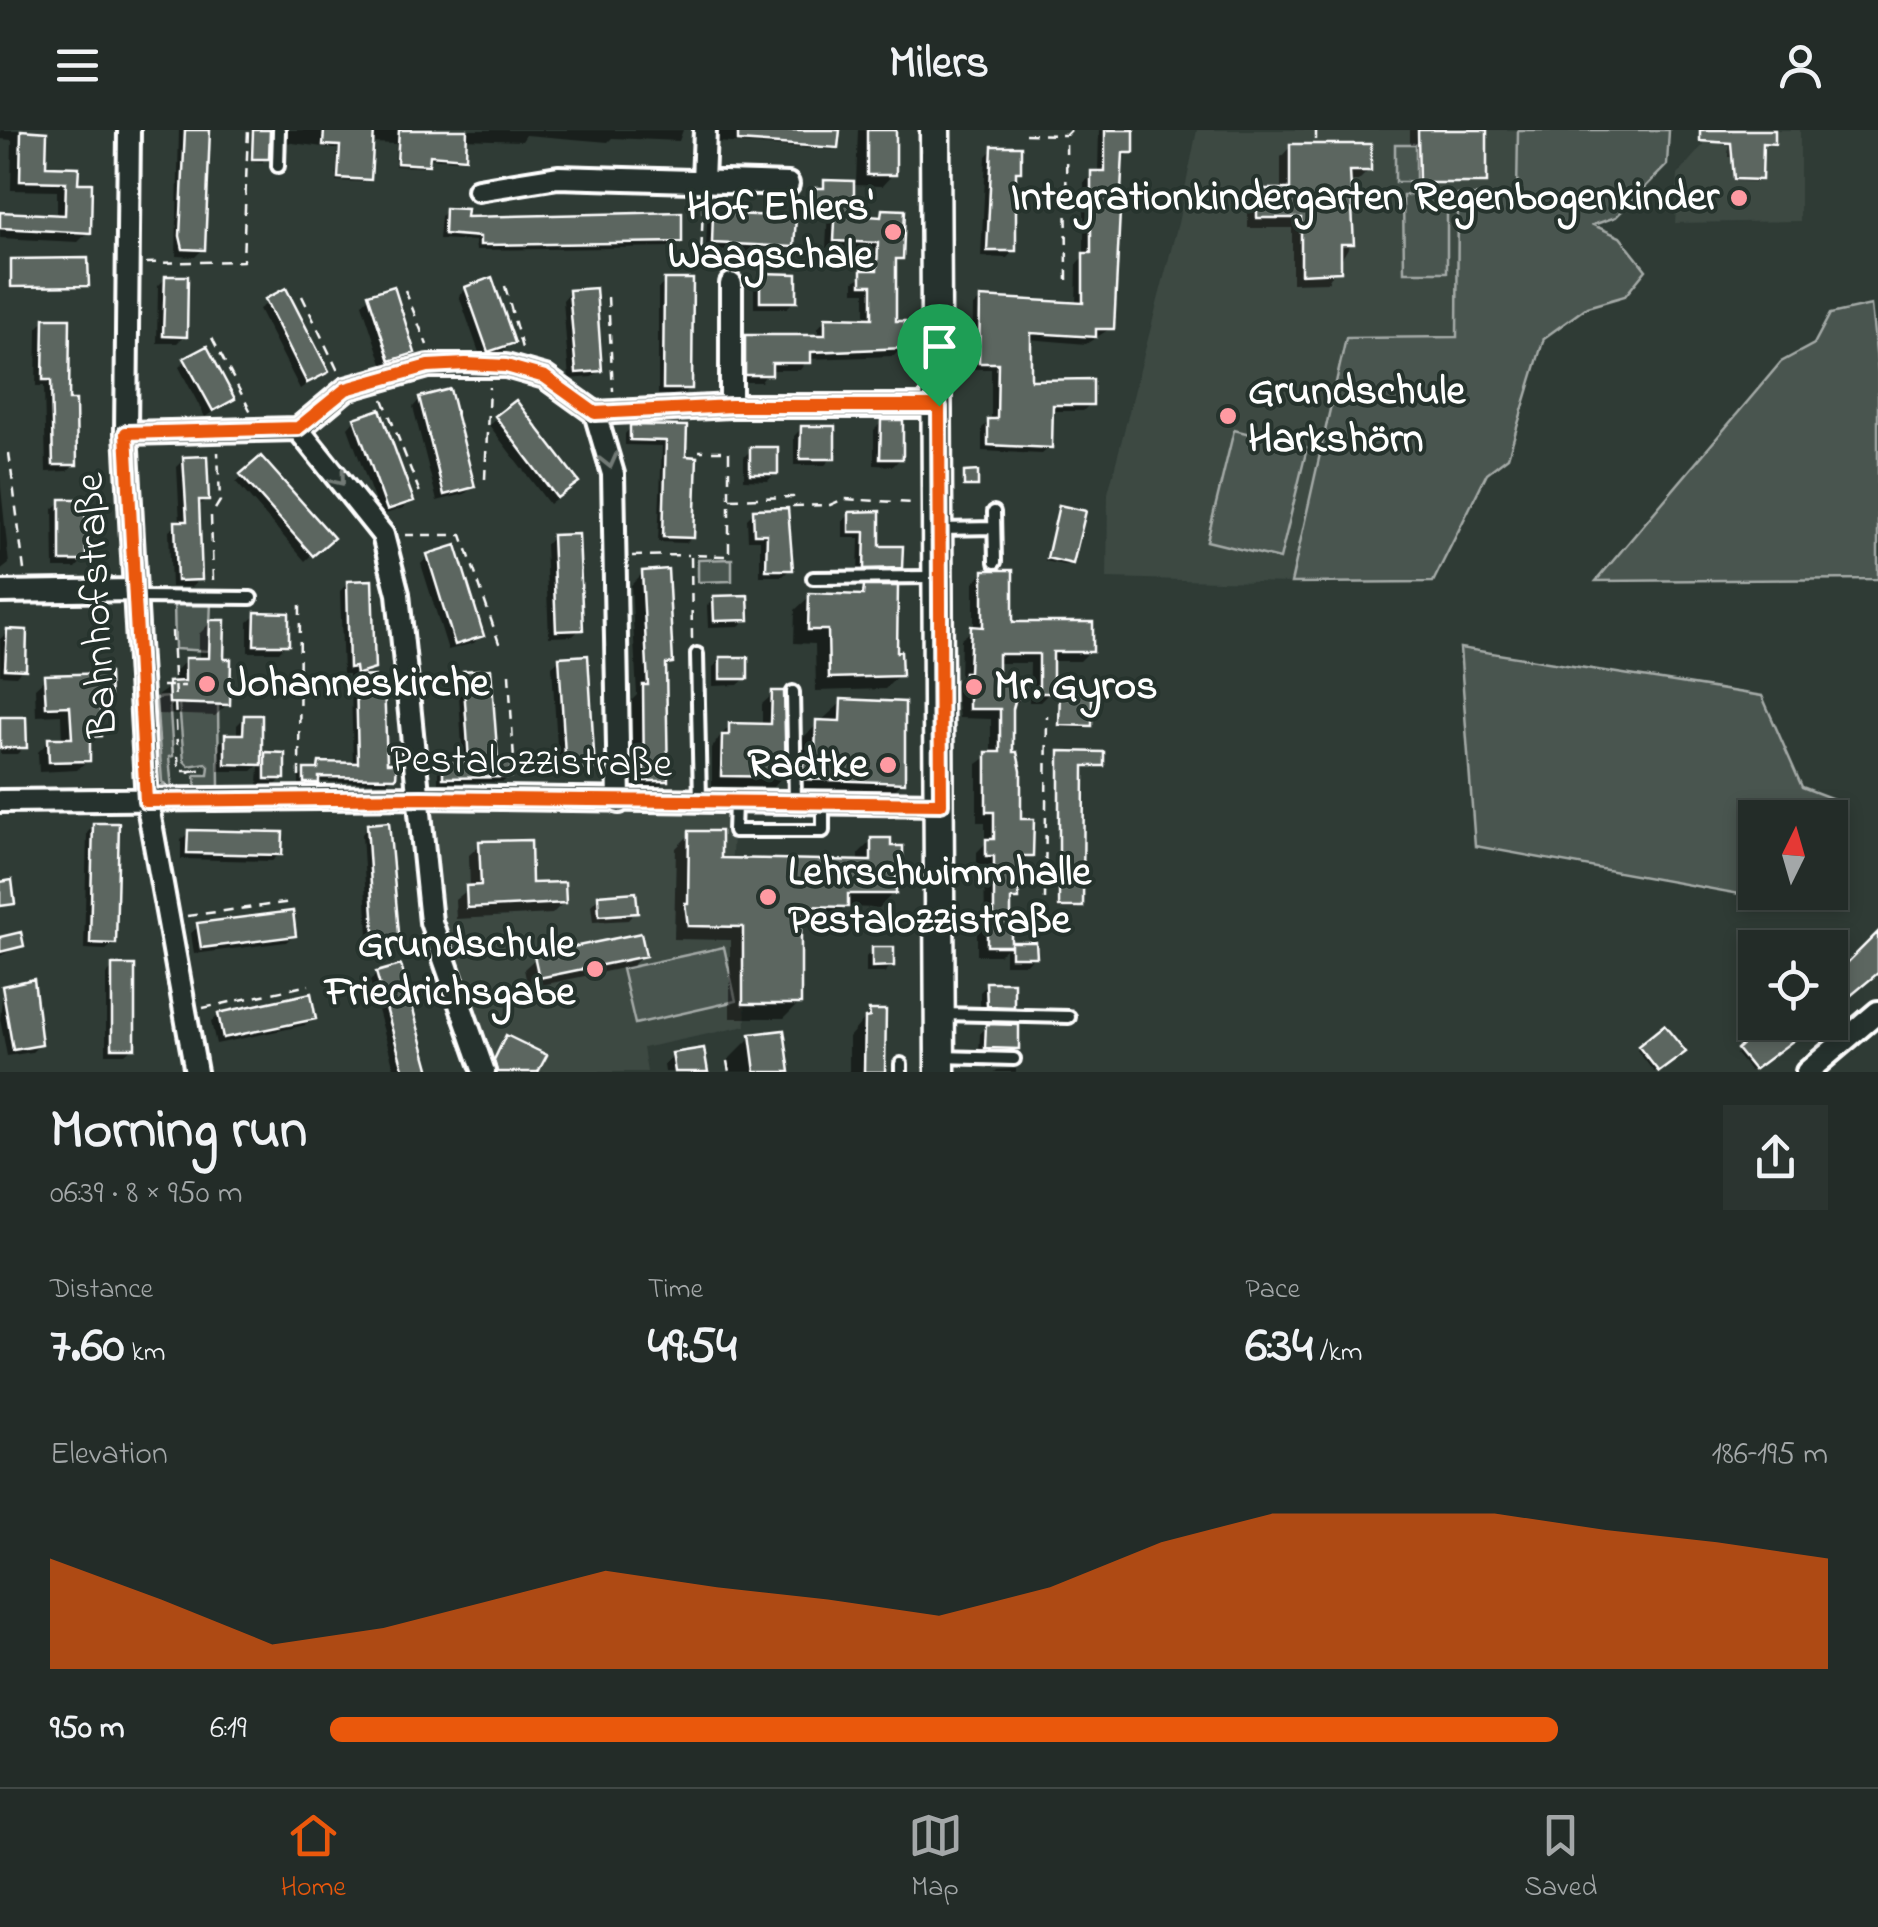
<!DOCTYPE html>
<meta charset="utf-8">
<style>
:root{--surface:#232c28;--page:#2b3430;--text:#f1f3f6;--muted:#a3a7a8;--line:#404845;--accent:#ea580c}
body{margin:0;font-family:"Indie Flower",sans-serif;background:var(--page);color:var(--text);height:100vh;display:flex;flex-direction:column;font-size:38px;white-space:nowrap}
*{box-sizing:border-box;margin:0}
p{font-size:32px;color:var(--muted)}
.icon{flex:none;width:55px;height:55px;fill:none;stroke:currentColor;stroke-width:2;stroke-linecap:round;stroke-linejoin:round}
.map{position:relative;height:942px;overflow:hidden}
.details{display:flex;flex-direction:column;background:var(--surface);flex:1}
.details>*{flex:none}
.needle{width:65px;rotate:5deg}
.tools{position:absolute;left:1738px;top:670px;display:grid;gap:20px}
.tools a{display:grid;place-items:center;width:110px;height:110px;border-radius:0px;background:var(--surface);box-shadow:0 5px 15px #0003,0 0 0 2px var(--line);font-size:50px}
.pin{position:absolute;display:grid;place-items:center;width:85px;height:85px;color:#fff;margin:-102px -42px;border-radius:50% 50% 50% 0;rotate:-45deg;box-shadow:0 0 10px #0007}
.pin .icon{rotate:45deg}
.round{display:grid;place-items:center;flex:none;width:105px;height:105px;border-radius:0px;background:var(--page)}
.head{display:flex;align-items:center;justify-content:space-between;height:170px;padding:0 50px}
h1{font-size:55px;font-weight:700;line-height:75px}
.metrics{display:grid;grid-template-columns:repeat(3,1fr);gap:15px;height:170px;padding:10px 50px}
.metrics div{display:grid;align-content:center}
.metrics b{font-size:50px;font-weight:700}
.metrics small{font-size:28px;font-weight:400}
.metrics p{font-size:28px}
.chart{height:280px;padding:20px 50px}
.chart p{display:flex;justify-content:space-between}
.chart svg{width:100%;height:180px;margin-top:10px;fill:var(--accent);opacity:.7}
ul{padding:0 50px;list-style:none;font-size:32px}
li{display:grid;grid-template-columns:160px 120px 1fr;align-items:center;height:75px}
li i{height:25px;border-radius:12px;background:var(--accent)}
header{display:flex;justify-content:space-between;align-items:center;height:130px;padding:0 50px;background:var(--surface);font-size:45px;font-weight:700}
.tab-bar{display:flex;justify-content:space-around;align-items:center;height:140px;border-top:2px solid var(--line);background:var(--surface);font-size:28px;color:var(--muted)}
.tab-bar a{display:grid;justify-items:center;gap:5px}
.tab-bar .active{color:var(--accent)}
.map>svg:first-child{display:block}
.built{fill:#3c4842}
.green{fill:#4a544f;stroke:#a4aaa7;stroke-width:2.5}
.shadow{fill:#0007}
.building{fill:#5b6661;stroke:#fff;stroke-width:2.5}
.lines{fill:none;stroke-linecap:round;stroke-linejoin:round}
.lane-casing{stroke:#fff;stroke-width:18}
.street-casing{stroke:#fff;stroke-width:28}
.secondary-casing{stroke:#fff;stroke-width:35}
.path{stroke:#fff;stroke-width:2.5;stroke-dasharray:10 8;stroke-linecap:butt}
.lane{stroke:#26332d;stroke-width:10}
.street{stroke:#26332d;stroke-width:20}
.secondary{stroke:#26332d;stroke-width:28}
.oneway{stroke:#727a76}
.route-casing{stroke:#fff;stroke-width:20}
.route{stroke:#ea580c;stroke-width:12}
.poi-dot{fill:#ff9aa2;stroke:#26332d;stroke-width:4}
.labels{text-anchor:middle;dominant-baseline:central;stroke-width:8;stroke-linejoin:round;paint-order:stroke}
.poi-label{font-size:42px;font-weight:bold;fill:#fff;stroke:#26332d;text-anchor:end}
.street-label{font-size:42px;fill:#fff;stroke:#26332d}
</style>
<header><svg class="icon" aria-label="menu" viewBox="0 0 24 24"><path d="M4 6h16M4 12h16M4 18h16"/></svg>Milers<svg class="icon" aria-label="person" viewBox="0 0 24 24"><circle cx="12" cy="8" r="4"/><path d="M4 21q1-7 8-7t8 7"/></svg></header>
<div class="map">
<svg width="1878" height="942" viewBox="0 0 1878 942">
<rect width="100%" height="100%" fill="#2f3b35"/>
<filter id="ink" filterUnits="userSpaceOnUse"><feTurbulence type="fractalNoise" baseFrequency=".01" numOctaves="2"/><feDisplacementMap in="SourceGraphic" scale="20" xChannelSelector="R" yChannelSelector="G"/><feConvolveMatrix kernelMatrix="1 2 1 2 8 2 1 2 1" color-interpolation-filters="sRGB"/></filter>
<g filter="url(#ink)">
<path class="built" d="M1197,0h321v66h-60l-1,141 -111,2 -55,244 -184,-5 1,-85 70,-270z
M1703,0h97v91l-125,2 3,-49 25,-29z
M421,667l314,6 -4,67 12,64 3,92 -103,22 4,24h-163l-53,-150z"/>
<path class="green" d="M1518,0h151l-2,35 -51,52 -23,8 27,12 26,33 -21,26 -38,11 -43,31 -36,119 -21,16 -54,109 -142,1 55,-245 111,-1 1,-142 59,1z
M1395,14h21v38h-21z
M1403,65h44v77h-43z
M1871,175l7,67v207l-282,2 185,-219 33,-18 16,-30z
M1234,300l73,18 -27,111 -73,-18z
M732,429v22l-34,1v-22z
M174,471h37l-2,50 -34,-2z
M1460,518l302,48 40,91 42,16 -15,14 -74,1v68l-10,9 -270,-49z
M178,562l7,12h33l1,84h-23l-1,-13h13l1,-9 -3,-3 -17,3 -5,-5z
M169,567l4,59 -4,1 3,32 -10,-7 -6,-84z
M724,817l12,54 -101,23 -13,-55z"/>
<path class="shadow" d="M0,0h34l10,38 32,17 12,47 -10,10 -78,-4v-23l57,2v-26l-46,-1 1,-50 -12,-1z
M179,0h29l-5,119 -8,8 -19,-1z
M251,0h17l-5,32 -13,-1z
M284,0h399l-4,11 -67,-3 -4,4 -82,-7 -4,6 -58,-2 -5,21 -32,-2 -4,9 -28,-1 1,-22 -25,-1 -6,39 -29,-1 2,-32 -53,-7z
M716,0h121l-4,20 -117,-8z
M858,0h36l-1,44 -11,12 -30,-1 -1,33 24,1 8,-7 17,46 -6,6v59l8,24 -8,9 -86,3 -8,11h-31l-8,12h-24l1,-36 8,-8 72,-1v-9l8,-9 39,1v-28h-11v-11l16,-9 1,-21 -45,-3 2,-39h-21v-11l18,-15h31z
M1099,0h32v22l-11,7 -9,169 -25,16 -58,-5v44l62,21 -7,7h-32l-1,36 -8,7 -60,-3v-23l9,-8v-51h-19l1,-63 8,-7 95,6 1,-42 7,-7v-75l14,-8z
M1410,0h74l1,52 -68,3 -1,-41h-6z
M1722,0h50v13l-12,2 -4,37 -24,-1 1,-24h-5l1,-12 -8,-1z
M1291,16l78,24 -11,11h-10l3,62 -23,39 -36,1v-55h-44v-26l10,-10h23v-35z
M994,18l25,23 -6,5 1,74 -7,8 -26,-1 5,-101z
M446,80l18,10 215,21 -5,6 -198,3 -1,-9 -36,-2 2,-23z
M714,85l78,31 -8,7 -78,-3 1,-27z
M12,132l74,23 -77,4z
M761,146l33,25 -7,7h-33v-25z
M166,148l18,58 -7,7h-20l1,-57z
M665,152l25,106 -7,7h-25v-106z
M466,159l46,54 -7,7 -24,8 -22,-62z
M285,162l41,79 -26,18 -41,-80z
M570,162l30,78 -8,7 -23,2 -6,-79z
M370,167l42,55 -7,7 -22,8 -21,-63z
M45,190l22,82 8,62 -8,7 -21,1 -2,-86h-8l1,-58z
M186,230l46,39 -27,18 -26,-50z
M420,269l52,88 -7,7 -28,7 -24,-94z
M497,288l71,71 -19,15 -60,-79z
M355,290l56,80 -8,8 -23,8 -32,-88z
M882,292l19,36 -8,8 -19,-1v-35z
M631,297l53,2 8,108 -6,6 -28,-1 4,-96 -37,-1v-11z
M802,298l30,30 -7,7h-31v-29z
M752,319l23,24 -7,8 -24,-1v-23z
M184,330l22,39 -7,7v73l-7,8h-21l-2,-56 11,-8 -3,-56z
M261,330l69,78 -25,23 -69,-79z
M0,348l9,86 -9,7z
M61,372l22,58 -7,8h-22l-1,-59z
M1060,378l11,55 -3,3 -23,-5z
M754,382l36,57 -7,7h-23v-36h-12l-1,-21z
M850,384h27v34l23,19 -7,8h-35l1,-37h-16v-17z
M553,408l27,91 -7,7 -24,1 -4,-92z
M428,426l53,79 -7,8 -26,7 -27,-86z
M984,442l26,53 80,26 -10,10h-30v31l-10,10h-11l1,-39h-35v23l27,11 -12,12 1,45 7,68 13,33 -15,10v33l-7,7v43l3,-4 22,12 -7,8h-22v-15l-6,6h-22v-21l8,-8 -1,-61h-7v-13l8,-8v-22h-8v-58l14,-10v-35l-32,-1 -4,-33 5,-6 1,-40 13,-10v-47z
M643,443l28,89 -7,7 2,111 -12,12h-21l-1,-92 5,-5 -6,-110z
M348,453l24,85 -11,12 23,86 10,11 -6,5h-71l-6,6h-12v-11l21,-12h33l-2,-79 8,-9 -10,3v-6h-6l-3,-83z
M865,459l34,86 -14,14 -69,2 -1,-47 -21,-1 1,-33 15,-14 49,-1z
M715,468l31,21 -7,7 -31,1 -1,-21z
M256,485l30,29 -7,8h-31v-30z
M211,492l16,82 -12,12 -57,-2 -1,-18 17,-12 1,-12 11,-12h13v-26z
M8,502l15,36 -7,8 -16,-1v-36z
M560,529l32,109 -7,8 -26,1 -7,-111z
M721,530l25,18 -8,7 -25,1v-19z
M464,543l31,91 14,12 -6,6 -65,1v-11l6,-7h19l-5,-86z
M46,548l61,21 -9,10 1,26 -11,12v13l-11,10 -38,2 -1,-20 11,-11h13l-1,-26 -25,1 -1,-28z
M1061,563l28,32 -3,3 -28,-1z
M773,564l10,82 -10,11 -61,-1v-38l8,-12 10,-10h32v-22z
M842,572l61,80 -19,18 -99,-3v-14l12,-12 1,-29z
M245,587l15,44 6,-6 16,23 -7,8 -17,-1 1,-20 -7,6h-34l1,-27 7,-7h11v-12z
M0,590l24,27 -7,7h-17z
M1060,624l42,11 -21,3 -3,141h-21z
M94,695l20,118 -8,7 -22,-1 3,-116z
M368,697l30,116 -7,7 -22,2 -7,-118z
M189,702l91,22 -8,7 -91,-2v-19z
M690,704l28,26 140,3v-9l14,-14 16,8 12,16 -7,7v22l-14,15 -35,-1 -13,13 -33,-1 1,84 -15,15h-54v-78l-56,-1 2,-91z
M481,714l49,42 34,16 -12,12 -96,5 -1,-19 15,-12 -1,-33z
M599,767l36,15 -7,8 -35,2 -2,-17z
M199,796l95,9 -8,7 -92,12 -3,-21z
M1878,806v35l-33,27 -13,-16z
M0,809l22,6 -22,11z
M873,819l19,16 -8,8h-18v-16z
M643,825l-11,11 -104,22 -4,-19 12,-11z
M114,837l19,80 -8,7h-19v-79z
M377,844l51,98h-33l-25,-91z
M987,855l25,21 -8,7h-24v-21z
M3,858l36,57 -7,7 -25,4 -7,-37z
M870,882l13,60h-34v-35z
M219,885l95,3 -8,7 -90,19 -5,-22z
M1777,892h37l-64,49 -14,-17z
M987,896l30,1 -1,24 -7,7 -30,-3 1,-21z
M1664,899l18,23 -28,20 -17,-22z
M751,907l37,35h-59l-1,-12z
M507,908l29,34h-52z
M674,925l31,17h-40l-1,-7z
M1016,939v3h-21l2,-2z"/>
<path class="building" d="M21,0l26,2 -1,34 33,1 -1,16h14l-1,50 -91,-5v-16l65,3 1,-33 -46,-1z
M185,0h25l-5,120 -22,-1 -3,-13z
M253,0h17l-1,29h-17z
M324,0h50l-3,50 -33,-2 2,-32 -17,-1z
M399,0h68l-1,28 -36,-3 -1,10 -32,-2z
M738,0h102l-2,18 -100,-7z
M867,0h29v45h-29z
M1105,0h29v23h-11l-9,176h-18v8l-65,-4v47l62,-1v26h-40l-1,43 -64,-3v-26h9l1,-56h-19l1,-66 103,6v-50h8v-82h14z
M1418,0h69v53h-68z
M1700,0h75v14l-12,-1 -1,37 -28,-1 -3,-36 -31,-2z
M1290,14h81v27h-21l4,73h-13v28l-40,2v-56h-44v-29h33z
M992,16h29v26h-5v79h-29z
M824,50l30,1v34l27,2 1,-8 23,1 -2,49h-7v62h9v27l-94,4v11h-39v12h-27v-40h80v-18l47,1v-33h-11v-15h16l1,-27 -44,-2 2,-39h-22l1,-14h9z
M445,78l22,1 -1,8 216,-5v30l-202,3v-8l-36,-3z
M713,83l83,4 -2,30 -82,-4z
M88,128l1,28 -78,1v-28z
M760,143l37,1v28h-37z
M165,146h23l-1,61 -24,-1z
M492,147l23,66 -27,9 -23,-65z
M664,149h29l-1,110h-29z
M394,156l21,67 -25,8 -22,-67z
M286,158l43,84 -22,11 -42,-84z
M596,158l6,83 -26,2 -7,-83z
M44,188h26l-1,82h7l1,65h-24l-2,-85h-8z
M207,216l28,53 -22,12 -29,-53z
M450,259l25,98 -31,8 -25,-98z
M516,270l63,82 -22,16 -62,-82z
M380,279l34,92 -27,9 -33,-92z
M881,290h22v39h-23z
M630,295l57,1 -1,30 11,1 -3,81 -31,-1 3,-96 -36,-1z
M801,296h34v33h-35z
M750,317h28v27h-28z
M207,326l2,44h-10l3,80 -25,1 -2,-60h12l-4,-64z
M261,326l73,82 -21,18 -73,-82z
M978,341v15h-14v-14z
M60,369h25l1,62h-26z
M1059,375l27,6 -13,53 -26,-6z
M788,378l5,62h-27l1,-36h-13l-1,-25z
M880,381v35h23l-1,22 -38,1 1,-37h-16v-20z
M579,404l4,96 -27,1 -4,-96z
M456,415l28,91 -29,9 -28,-91z
M668,439l5,94 -7,1 2,117h-24l-1,-96h5l-6,-114z
M983,440h30v52h80v30h-40v41h-14v-39h-41v29h27l-1,15h-8l-3,11v43h4l4,19v48h13l-1,37h-15l1,43h-8v47h-24v-25h7v-65h-8v-17h8v-27h-8v-60h14v-43h-31v-14l-6,-1 1,-22h5l2,-46 12,1z
M372,450l3,89 -19,6 -1,-8 -6,1 -2,-87z
M864,456h34l-1,66 4,-1 1,25 -73,2 -1,-48h-20l1,-37 54,2z
M748,465l1,25 -35,1 -1,-25z
M255,482l34,1v32h-35z
M210,490h15l-1,39h7l-1,46 -61,-2 -1,-21 17,-1v-23h24z
M7,499l20,1 -1,40 -21,-1z
M588,525l7,114 -29,2 -7,-114z
M720,527h28v22h-28z
M491,539l7,93 13,-1v16l-68,1v-15l26,-1 -6,-91z
M109,543l1,27h-10l1,36 -11,1v24l-41,1 -1,-24h24l-2,-32 -24,1 -2,-32z
M375,546v8h9l3,79h10l-1,15 -77,-1v6h-15v-14h14l1,-7 39,1 -2,-86z
M772,561h12l2,86 -65,-1 1,-41h7v-12l42,1z
M1060,561h32v35l-33,-1z
M841,569l64,3v81l-102,-4v-17h12l1,-42 24,1z
M244,585h18v50l-37,-1v-30h18z
M0,587h26l1,31h-27z
M1059,621l45,1v14h-20l-1,141h-24z
M265,622l20,1v26h-20z
M389,692l11,122 -25,2 -8,-122z
M93,693h26l-3,121 -26,-1z
M188,700l95,2 -1,23 -95,-2z
M689,701h32v27l150,3v-23h20v8h12v19h-7v29h-48v13l-47,-1v98h-58v-77l-55,-1 -3,-23h3z
M531,710l1,43 33,-1 1,21 -99,5 -1,-22 15,-1 -2,-44z
M12,750l3,24 -15,2v-24z
M636,762l2,21 -39,3 -1,-21z
M293,781l3,25 -95,12 -4,-25z
M21,802l3,14 -24,6v-15z
M1878,802v41l-29,24 -16,-20z
M641,803l5,23 -107,22 -5,-23z
M1011,812h25l1,15h-26z
M872,817h22v19l-22,1z
M112,835h23v83h-23z
M401,835l6,22 23,85h-26l-28,-100z
M34,849l8,66 -29,5 -11,-64z
M986,852h28v25l-27,-1z
M311,863l5,26 -93,19 -5,-25z
M869,880h17l-1,62h-21l1,-54 5,-1z
M1766,892h52l-64,48 -17,-21z
M986,894l33,1v24l-34,-1z
M1664,895l22,27 -27,20 -21,-26z
M784,900l6,42h-35l-5,-38z
M506,905l41,20 -9,17h-41l-3,-12z
M704,918l4,24h-33l-3,-19z"/>
<g class="lines">
<defs>
<path id="lane" d="M278,36l1,-36
M994,382l1,50
M941,399l53,-1
M813,448l121,-1
M136,467l115,1
M697,524l3,147
M793,562l2,110
M735,673l-1,28h89v-27
M941,884l128,3
M941,927l73,2
M901,942v-8"/>
<path id="street" d="M129,0l-3,303 21,368 49,271
M703,52l2,-52
M478,60l80,-13 230,7
M731,154v122
M595,283l136,-7h208
M298,299l48,-40 82,-23h78l39,11 50,36 18,61 6,328
M126,303l172,-4 85,106 15,59 33,328 53,150
M0,462l135,-2
M0,671l421,-4 520,7
M1807,942l71,-60"/>
<path id="secondary" d="M935,0l5,942"/>
</defs>
<use href="#lane" class="lane-casing"/>
<use href="#street" class="street-casing"/>
<use href="#secondary" class="secondary-casing"/>
<path class="path" d="M1316,0v14
M1025,4l40,1
M703,73l-2,58 32,3
M146,133l97,-2 5,-131
M1067,150l-1,-145 5,-5
M505,156l18,66
M405,160l22,55
M302,166l36,75
M608,167l5,94
M212,208l39,74
M383,269l37,94
M9,323l15,117
M485,349l4,-92
M730,369l63,-2v9l37,-1 14,-6 70,4
M405,405h57l38,111
M632,426l57,-1
M213,450l-2,-64 9,-15 -2,-49
M172,501l5,114
M692,509l-1,-84 38,1v-105h-30
M509,544l6,104
M162,556h23
M178,626l1,15h10v7
M190,641l17,-2
M299,647l1,-174
M1045,769l2,-183
M187,786l104,-14
M203,878l106,-23
M727,931l2,11"/>
<use href="#lane" class="lane"/>
<use href="#street" class="street"/>
<use href="#secondary" class="secondary"/>
</g>
<defs><path id="oneway-chevron" d="M-2-3.5L2.5 0L-2 3.5" fill="none" stroke-width="1.6" stroke-linecap="round" stroke-linejoin="round" transform="scale(2.5)"/></defs>
<g class="oneway">
<use href="#oneway-chevron" transform="translate(609 331) rotate(76)"/>
<use href="#oneway-chevron" transform="translate(339 349) rotate(51)"/>
</g>
</g>
<g class="lines" filter="url(#ink)">
<defs>
<path id="route" d="M466,234l40,2 39,11 50,36 137,-7h207l2,398 -520,-6 -275,3 -20,-368 172,-5 48,-39 82,-23z"/>
</defs>
<use href="#route" class="route-casing"/>
<use href="#route" class="route"/>
</g>
<g class="poi-dot">
<circle cx="1739" cy="68" r="10"/>
<circle cx="893" cy="102" r="10"/>
<circle cx="1228" cy="286" r="10"/>
<circle cx="207" cy="554" r="10"/>
<circle cx="974" cy="557" r="10"/>
<circle cx="888" cy="635" r="10"/>
<circle cx="768" cy="767" r="10"/>
<circle cx="595" cy="839" r="10"/>
</g>
<g class="labels">
<g class="poi-label">
<text x="1719" y="68">Integrationkindergarten Regenbogenkinder</text>
<text x="873" y="78">Hof Ehlers'<tspan x="873" dy="48">Waagschale</tspan></text>
<text x="1248" y="262" text-anchor="start">Grundschule<tspan x="1248" dy="48">Harkshörn</tspan></text>
<text x="227" y="554" text-anchor="start">Johanneskirche</text>
<text x="994" y="557" text-anchor="start">Mr. Gyros</text>
<text x="868" y="635">Radtke</text>
<text x="788" y="743" text-anchor="start">Lehrschwimmhalle<tspan x="788" dy="48">Pestalozzistraße</tspan></text>
<text x="575" y="815">Grundschule<tspan x="575" dy="48">Friedrichsgabe</tspan></text>
</g>
<g class="street-label">
<text transform="translate(98 475) rotate(-93)">Bahnhofstraße</text>
<text transform="translate(531 633) rotate(1)">Pestalozzistraße</text>
</g>
</g>
</svg>
<div class="tools">
<a><svg class="needle" viewBox="-14 -14 28 28"><path d="M0-13l5 13h-10z" fill="#e53935"/><path d="M0 13l5-13h-10z" fill="#a3a7a8"/></svg></a>
<a><svg class="icon" aria-label="locate" viewBox="0 0 24 24"><circle cx="12" cy="12" r="6"/><path d="M12 2v4M12 18v4M2 12h4M18 12h4"/></svg></a>
</div>
<div class="pin" style="left:939px;top:276px;background:#1e9e55"><svg class="icon" aria-label="arrive" viewBox="0 0 24 24"><path d="M6 21V4h12l-3 4 3 4H6"/></svg></div>
</div>
<section class="details">
<div class="head"><div><h1>Morning run</h1><p>06:39 · 8 × 950 m</p></div><a class="round"><svg class="icon" aria-label="share" viewBox="0 0 24 24"><path d="M12 15V3M7 8l5-5 5 5M5 13v7h14v-7"/></svg></a></div>
<div class="metrics">
<div><p>Distance</p><b>7.60<small> km</small></b></div>
<div><p>Time</p><b>49:54</b></div>
<div><p>Pace</p><b>6:34<small> /km</small></b></div>
</div>
<div class="chart"><p><span>Elevation</span>186–195 m</p>
<svg viewBox="0 0 160 44" preserveAspectRatio="none"><path d="M0 44V17L10 27L20 38L30 34L40 27L50 20L60 24L70 27L80 31L90 24L100 13L110 6L120 6L130 6L140 10L150 13L160 17V44z"/></svg>
</div>
<ul>
<li><b>950 m</b>6:19<i style="width:82%"></i></li>
</ul>
</section>
<nav class="tab-bar">
<a class="active"><svg class="icon" aria-label="home" viewBox="0 0 24 24"><path d="M3 11l9-7 9 7M6 9v11h12V9"/></svg>Home</a>
<a><svg class="icon" aria-label="map" viewBox="0 0 24 24"><path d="M3 6l6-2 6 2 6-2v14l-6 2-6-2-6 2zM9 4v14M15 6v14"/></svg>Map</a>
<a><svg class="icon" aria-label="saved" viewBox="0 0 24 24"><path d="M7 4h10v16l-5-4-5 4z"/></svg>Saved</a>
</nav>
